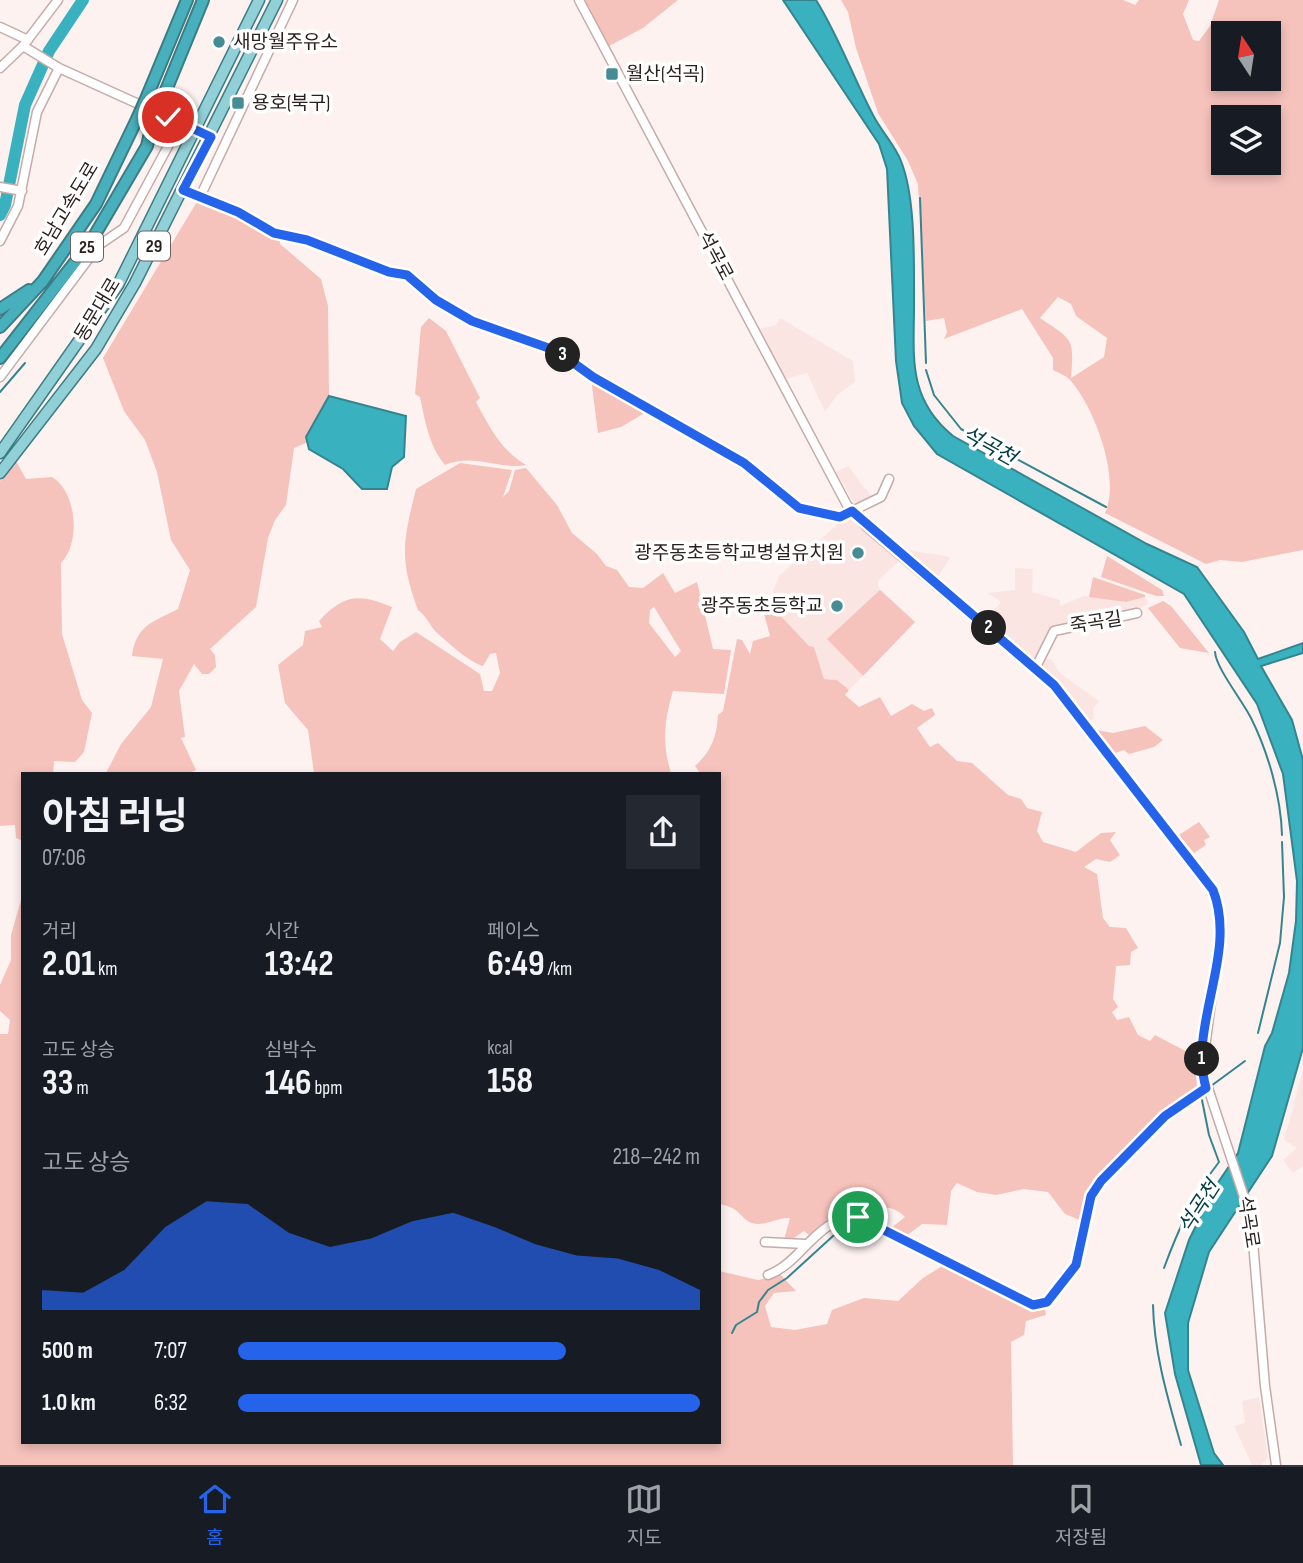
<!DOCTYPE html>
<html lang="ko">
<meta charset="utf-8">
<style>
:root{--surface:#171b24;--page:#242831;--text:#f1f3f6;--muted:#9ea1a6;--line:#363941;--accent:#2563eb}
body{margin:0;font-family:"Sofia Sans Condensed","Noto Sans KR",sans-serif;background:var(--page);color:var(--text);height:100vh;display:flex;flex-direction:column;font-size:26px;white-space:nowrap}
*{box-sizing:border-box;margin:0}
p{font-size:23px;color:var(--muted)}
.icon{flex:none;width:38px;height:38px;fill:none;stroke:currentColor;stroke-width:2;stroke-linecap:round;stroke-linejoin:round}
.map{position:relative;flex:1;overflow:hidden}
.details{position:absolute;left:21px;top:772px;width:700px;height:672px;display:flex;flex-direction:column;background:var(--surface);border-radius:0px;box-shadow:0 4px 10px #0003}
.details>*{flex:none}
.needle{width:46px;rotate:348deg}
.fabs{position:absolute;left:1211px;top:21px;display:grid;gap:14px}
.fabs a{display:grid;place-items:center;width:70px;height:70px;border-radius:0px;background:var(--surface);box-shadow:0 4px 10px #0003;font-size:35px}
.pin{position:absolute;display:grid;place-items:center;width:60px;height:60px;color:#fff;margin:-30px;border:4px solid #fff;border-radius:50%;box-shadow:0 2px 7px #0007}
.km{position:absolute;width:35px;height:35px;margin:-18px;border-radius:50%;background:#222;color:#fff;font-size:19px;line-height:35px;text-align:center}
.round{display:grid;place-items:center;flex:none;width:74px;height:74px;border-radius:0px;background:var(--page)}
.overview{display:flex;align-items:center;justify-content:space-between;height:119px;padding:0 21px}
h1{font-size:38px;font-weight:700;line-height:52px}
.metrics{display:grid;grid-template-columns:repeat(3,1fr);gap:10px;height:119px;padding:7px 21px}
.metrics div{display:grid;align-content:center}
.metrics b{font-size:35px;font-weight:700}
.metrics small{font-size:19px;font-weight:400}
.metrics p{font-size:19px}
.chart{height:196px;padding:14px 21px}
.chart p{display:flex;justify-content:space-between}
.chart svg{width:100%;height:126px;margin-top:7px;fill:var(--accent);opacity:.7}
ul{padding:0 21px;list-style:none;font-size:23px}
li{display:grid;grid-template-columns:112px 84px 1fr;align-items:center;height:52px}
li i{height:18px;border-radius:9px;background:var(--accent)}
.dock{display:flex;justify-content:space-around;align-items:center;height:98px;border-top:2px solid var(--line);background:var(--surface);font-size:19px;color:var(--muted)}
.dock a{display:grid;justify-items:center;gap:4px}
.dock .on{color:var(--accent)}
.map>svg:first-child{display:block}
.built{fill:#fbe5e3}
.green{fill:#f6c2bc;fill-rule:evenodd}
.water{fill:#39b1bf;stroke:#34858f;stroke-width:2}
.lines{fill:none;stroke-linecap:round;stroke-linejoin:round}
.stream{stroke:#34858f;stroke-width:2}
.river{stroke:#39b1bf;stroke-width:12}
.minor-casing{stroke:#c5aba8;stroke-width:11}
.major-casing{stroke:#3c7d85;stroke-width:13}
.highway-casing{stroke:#3c7d85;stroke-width:14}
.minor{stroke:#fff;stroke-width:8}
.major{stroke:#91d0d7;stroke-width:10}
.highway{stroke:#47b0bc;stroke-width:10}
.highway-bridge-casing{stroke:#3c7d85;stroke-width:14;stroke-linecap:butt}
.highway-bridge{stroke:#47b0bc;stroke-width:10}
.route-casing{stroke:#fff;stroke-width:14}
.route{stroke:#2563eb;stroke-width:9}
.poi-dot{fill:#458c95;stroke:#fff;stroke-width:2.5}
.labels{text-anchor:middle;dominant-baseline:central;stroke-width:7;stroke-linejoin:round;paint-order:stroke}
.shield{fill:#fff;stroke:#696262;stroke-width:2}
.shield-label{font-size:18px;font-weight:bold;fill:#291f1e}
.poi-label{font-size:19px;fill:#291f1e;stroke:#fff;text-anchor:start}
.street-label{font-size:19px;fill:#291f1e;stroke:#fff}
.water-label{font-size:21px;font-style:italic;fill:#023b41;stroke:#fff}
</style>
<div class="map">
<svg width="1303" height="1465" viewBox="0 0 1303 1465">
<rect width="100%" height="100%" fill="#fdf2f0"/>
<path class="built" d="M780,318l73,43 2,21 -18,13 -12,17 -18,-39 -21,6 -26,-50 16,-4z
M848,466l24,31 -16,9 -20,-34z
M847,516l52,45 -21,20v6l37,35 -66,68 -12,-10 -13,-1 -10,-32 -5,-1 -32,-34v-11l-7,-2 9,-23z
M907,550l39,6 4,2 -13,20 -31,-26z
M1015,568l18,1 -1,23 28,8v6l24,-10 42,6 19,-5 3,6 -16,12 -77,14 -19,31 -50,-41 15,-17 -14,-9 28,-3z
M1046,659h5l9,14 39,28 -6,8 1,9 -4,3 -22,-30 -25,-25z
M1303,1070v96l-10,7 -10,-13 14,-12 -13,-8z
M1259,1397l9,61 -7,7h-9l-18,-39 11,-3 -3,-22z"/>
<path class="green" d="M585,0h93l-35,28 -34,18z
M841,0h282l12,5 4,-5h50l-6,14 10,26 6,1 11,-15 9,-26h84v550l-61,12 -22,-2 -14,4 -101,-51c16,-34 -10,-104 -34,-132 -4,-5 -12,-8 -18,-11v-12l-31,-49 -78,30 3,-7 -3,-14 -18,3 -8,-137 -10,-23 -30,-48 -22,-65 -8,-36zM1223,33h46v46h-46zM1223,117h46v46h-46zM1058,297l13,7 5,12 31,22 -3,19 -33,21c3,-40 3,-37 -31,-60z
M198,200l38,13 35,23h8l1,8 41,35 7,27 1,90 -23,41 2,5 -14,6 -8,57 -11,15 -7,18 -12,69 -46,42 5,6 1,12 -7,7h-7l-8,-10 -15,27 6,46 -4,1 15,32 -6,3h-84l15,-29 30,-37 12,-48 -31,-3c4,-31 21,-34 46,-47l12,-39 -19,-30 -14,-68 -12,-32 -21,-29 -21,-53z
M429,318l17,13 34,67 -4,4c14,26 24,47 50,63 -28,5 -51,-12 -81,0 -16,-19 -20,-44 -25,-68l-5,-3 6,-67z
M591,378l57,33 -27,16 -23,6z
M16,461l10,18 26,-2c25,15 29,66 9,86l1,71 20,66 10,13 -8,39 -9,10 -21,-1 -1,12 -30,1v67l-7,-3 -1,-13 -15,1v-345z
M460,463l52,7 -9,27 6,-6 6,-21 11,-2 31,37 15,28 25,21 9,12 11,4 12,17 14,1 20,-15 12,20 22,-11 16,67 18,1 -7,44 -51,-3c-9,29 -11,54 -2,82h-357l-6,-43 -23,-27 -7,-38 25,-20 2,-14 17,-4 -3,-6c26,-28 40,-27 73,-14l-12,32 13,12 7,-9 16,-10 64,42 4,17h8l8,-18 -4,-20 -6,1 -7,12c-16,-5 -34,-23 -47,-34 -7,-7 -9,-16 -18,-22 -19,-51 -15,-69 -2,-121zM654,607l27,44 -6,6 -26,-34 1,-13z
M1107,556l55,34 2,6h-8l-55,-19z
M1093,577l52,18v2l-19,5 -37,-5z
M880,590l35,32 -52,54 -36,-37z
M770,599l7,2v11l32,34 5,1 10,32 13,1 12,10 -4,5 14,12 21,-10 11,19 21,-12 12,7 8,-3 3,7 -18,13 13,19 8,-4 19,18 15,2 36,32 13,4 6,9 15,4 -5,19 6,11 33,10 25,-19 15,-1 -6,8 10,15 -10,7 -14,-3 -12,8 13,7 6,44 7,9 16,1 12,20 -7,4 -1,13 -14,1 -3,33 5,8 -6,5 5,8 12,-3 9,18 12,6 5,-6 40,21 2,32c-31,23 -93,71 -109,106 -4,8 -6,18 -8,26l-15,-6 -17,-22 -24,-3 -28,6 -19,-3 -20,-9 -6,8 -4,34 -25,-1 -16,12 -15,-8 14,-11c-11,-10 -18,-11 -33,-8l-2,8c-27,-6 -40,2 -61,18l-5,-4 -13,9h-7l6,-22c-13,-1 -26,9 -38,5 -12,-4 -10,-15 -33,-19v-430l-19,-1 -5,-7c16,-14 22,-30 23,-51l5,-4 14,-72 5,1 8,14 3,-13 17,-5 -7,-26z
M1163,601l8,5 38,47 -29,-5 -32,-40z
M1145,726l18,14 -9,7 -25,7 -5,-4 -9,3 -19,-23 17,3z
M1199,822l11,15 -6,3 2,5 -12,8 -15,-18z
M23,893v549h696v-171l39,9 23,-5 15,16 -22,2 -9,13 6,21 24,3 32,-6 5,-14 32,-12 34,3 25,-23 21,-13 83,42 18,2 1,6 -20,6 -2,14 -13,7 2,123h-1013v-431h8l2,-14 -10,-9v-26l11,-25v-25z"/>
<path class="water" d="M783,0h33c23,37 37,77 57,115 8,16 22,30 28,46 14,35 13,94 13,133 1,57 -10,102 39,142l194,108 50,23 47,65 14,27 45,-16v10l-42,13 31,54 11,40v288l-31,108 -63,96 -21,71v47l26,83 9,12h-22l-26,-91 -10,-61 24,-73 26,-53 23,-34 27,-107 7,-13 17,-60 7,-52 1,-40 -14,-107 -26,-70 -73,-110 -247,-140 -23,-28 -12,-23 -6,-42 -9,-192 -8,-25z
M329,396l77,20 -2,41 -12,10 -5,22h-25l-19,-20 -34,-20 -3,-12z"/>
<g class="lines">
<path class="stream" d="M920,198l6,165
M926,370l8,25 27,34 145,78
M0,392l25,-29
M1215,652c1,16 27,48 36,66 17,34 30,79 31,117
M1258,1033l22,-90 4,-46 -2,-55
M1211,1086l34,-25
M1164,1268c14,-38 30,-74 55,-106l-10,-27 -7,-35
M1153,1305c1,48 15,94 28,140
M732,1333l4,-8 21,-13 2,-10 9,-12 19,-12 46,-42 26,-15"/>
<path class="river" d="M0,215l5,-10 20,-100 24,-54 34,-51"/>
<defs>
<path id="minor" d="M579,0l268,505 20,22 187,158 159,205 8,37 -19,143 49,148 14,168 11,79
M0,27l28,13
M23,46l36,22 152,69
M0,68l23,-22 35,-46
M0,187l22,4
M183,190l17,7 93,-197
M200,197l38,15 36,21 33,7 82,32 18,3 29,25 36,21 85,30 36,27 151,85 54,45 42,9 41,-20 8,-18
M0,241l18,-35 19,-94 22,-44
M0,377l99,-132 25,-17 57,-106
M1036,667l18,-36 83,-18
M765,1242l40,2
M768,1275c34,-12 48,-58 90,-58l175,88 14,-3 29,-37 15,-69 10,-15 64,-65 41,-28"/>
<path id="major" d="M0,453l118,-168 141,-285
M0,473l96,-124 39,-66 142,-283"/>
<path id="highway" d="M148,94l39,-94
M162,100l41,-100
M0,309l29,-19
M0,327l43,-46 53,-77 41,-85
M0,358l90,-115 57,-97 5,-22"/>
</defs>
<use href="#minor" class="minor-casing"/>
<use href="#major" class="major-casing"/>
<use href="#highway" class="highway-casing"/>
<use href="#minor" class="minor"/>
<use href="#major" class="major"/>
<use href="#highway" class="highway"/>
<defs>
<path id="highway-bridge" d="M137,119l11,-25
M152,124l10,-24"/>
</defs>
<use href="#highway-bridge" class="highway-bridge-casing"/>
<use href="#highway-bridge" class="highway-bridge"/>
</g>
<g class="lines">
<defs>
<path id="route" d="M168,117l43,20 -28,53 55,22 36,21 33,7 82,32 18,3 29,25 36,21 85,30 36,26 151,86 55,45 41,9 12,-6 202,174 159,205c25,64 -25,134 -7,198l-41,28 -64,65 -10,15 -15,69 -29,37 -14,3 -175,-88"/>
</defs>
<use href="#route" class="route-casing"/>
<use href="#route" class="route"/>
</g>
<g class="poi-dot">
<circle cx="219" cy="42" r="7"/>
<rect x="605" y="67" width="14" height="14" rx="3.5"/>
<rect x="231" y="96" width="14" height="14" rx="3.5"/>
<circle cx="858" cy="553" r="7"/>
<circle cx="837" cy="606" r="7"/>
</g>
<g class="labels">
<g class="shield">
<rect x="138" y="231.5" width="32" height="29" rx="5"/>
<rect x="71" y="232.5" width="32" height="29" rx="5"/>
</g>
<g class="shield-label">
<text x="154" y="246">29</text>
<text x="87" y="247">25</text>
</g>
<g class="poi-label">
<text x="233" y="42">새망월주유소</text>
<text x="626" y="74">월산(석곡)</text>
<text x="252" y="103">용호(북구)</text>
<text x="844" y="553" text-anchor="end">광주동초등학교병설유치원</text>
<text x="823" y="606" text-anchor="end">광주동초등학교</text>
</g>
<g class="street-label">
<text transform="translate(67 209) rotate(-59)">호남고속도로</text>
<text transform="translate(715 256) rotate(62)">석곡로</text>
<text transform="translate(98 310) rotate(-59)">동문대로</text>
<text transform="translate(1096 623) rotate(-9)">죽곡길</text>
<text transform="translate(1248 1222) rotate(81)">석곡로</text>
</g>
<g class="water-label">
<text transform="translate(989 446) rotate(29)">석곡천</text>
<text transform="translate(1199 1207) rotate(-57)">석곡천</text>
</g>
</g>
</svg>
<div class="fabs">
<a><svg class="needle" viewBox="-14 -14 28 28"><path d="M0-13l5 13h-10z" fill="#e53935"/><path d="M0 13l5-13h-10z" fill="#9ea1a6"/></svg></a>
<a><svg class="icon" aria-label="layers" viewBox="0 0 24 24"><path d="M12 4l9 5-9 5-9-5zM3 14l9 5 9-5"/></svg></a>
</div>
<div class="pin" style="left:858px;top:1217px;background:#1e9e55"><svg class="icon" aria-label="arrive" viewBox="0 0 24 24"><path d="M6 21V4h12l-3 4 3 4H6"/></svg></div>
<div class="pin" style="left:168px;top:117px;background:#d93025"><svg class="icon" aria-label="check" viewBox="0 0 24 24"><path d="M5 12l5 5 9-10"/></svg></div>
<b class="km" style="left:1202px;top:1059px">1</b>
<b class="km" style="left:989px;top:628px">2</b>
<b class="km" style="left:563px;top:355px">3</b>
<section class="details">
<div class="overview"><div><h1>아침 러닝</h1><p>07:06</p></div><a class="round"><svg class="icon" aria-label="share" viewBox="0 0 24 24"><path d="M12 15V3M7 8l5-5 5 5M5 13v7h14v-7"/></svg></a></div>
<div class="metrics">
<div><p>거리</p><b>2.01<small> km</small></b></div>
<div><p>시간</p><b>13:42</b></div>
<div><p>페이스</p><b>6:49<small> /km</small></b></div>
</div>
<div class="metrics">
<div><p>고도 상승</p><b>33<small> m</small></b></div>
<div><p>심박수</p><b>146<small> bpm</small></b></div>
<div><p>kcal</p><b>158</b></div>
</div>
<div class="chart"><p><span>고도 상승</span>218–242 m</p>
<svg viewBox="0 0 160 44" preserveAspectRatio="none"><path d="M0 44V37L10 38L20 30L30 15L40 6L50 7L60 17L70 22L80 19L90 13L100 10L110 15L120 21L130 25L140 26L150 30L160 37V44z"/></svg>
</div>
<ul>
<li><b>500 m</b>7:07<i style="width:71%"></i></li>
<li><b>1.0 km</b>6:32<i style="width:100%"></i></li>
</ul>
</section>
</div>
<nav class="dock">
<a class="on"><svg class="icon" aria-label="home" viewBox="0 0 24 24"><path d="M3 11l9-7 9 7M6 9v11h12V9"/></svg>홈</a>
<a><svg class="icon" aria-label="map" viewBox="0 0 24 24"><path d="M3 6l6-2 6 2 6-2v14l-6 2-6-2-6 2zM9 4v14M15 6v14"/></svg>지도</a>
<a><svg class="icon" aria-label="saved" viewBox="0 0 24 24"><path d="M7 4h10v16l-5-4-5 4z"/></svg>저장됨</a>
</nav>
